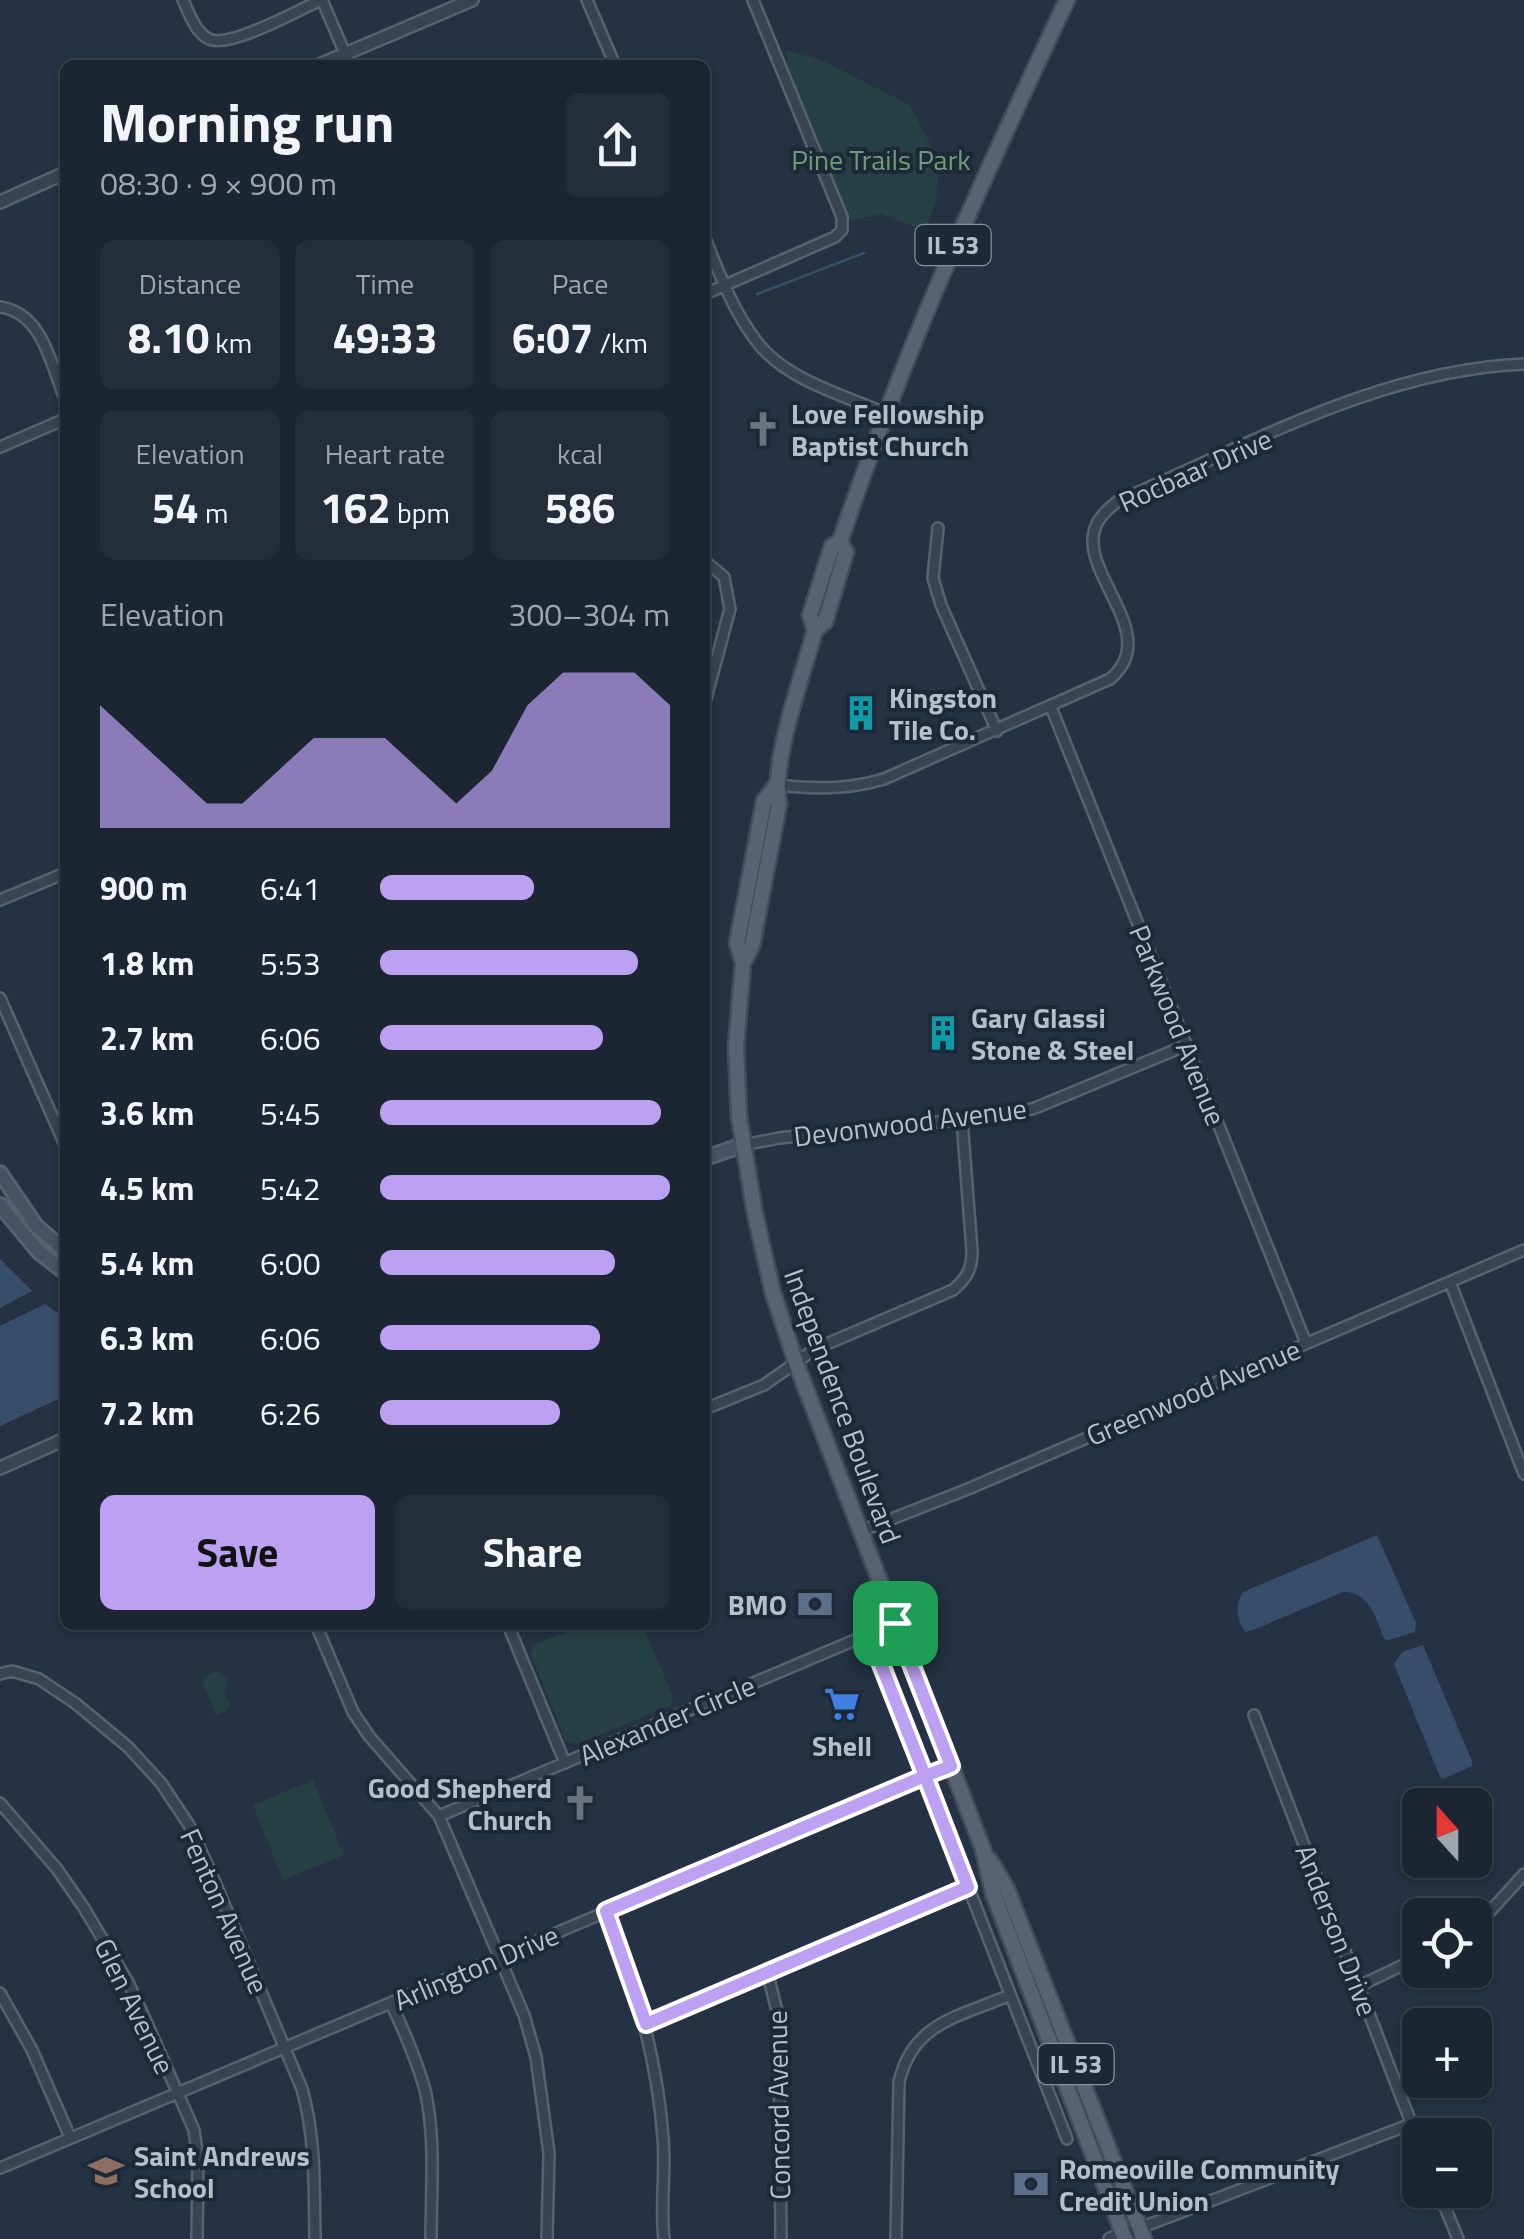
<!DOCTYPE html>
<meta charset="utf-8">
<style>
:root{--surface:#1b2632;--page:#242e3a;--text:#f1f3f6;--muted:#a0a5ac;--line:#39434d;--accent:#bca0f2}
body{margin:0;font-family:"Titillium Web",sans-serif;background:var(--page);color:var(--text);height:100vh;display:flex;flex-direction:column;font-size:38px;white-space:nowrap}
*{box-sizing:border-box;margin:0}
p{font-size:32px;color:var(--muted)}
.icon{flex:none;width:55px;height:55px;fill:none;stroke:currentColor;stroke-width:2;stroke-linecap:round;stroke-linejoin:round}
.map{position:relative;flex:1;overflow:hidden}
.panel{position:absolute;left:60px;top:60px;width:650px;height:1570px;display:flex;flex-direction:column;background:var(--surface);border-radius:15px;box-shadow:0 2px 8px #0004,0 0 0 2px var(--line)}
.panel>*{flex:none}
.needle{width:65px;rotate:339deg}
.controls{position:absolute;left:1402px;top:1788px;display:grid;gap:20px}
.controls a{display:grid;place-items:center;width:90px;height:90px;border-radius:15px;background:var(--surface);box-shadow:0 2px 8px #0004,0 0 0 2px var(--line);font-size:50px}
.pin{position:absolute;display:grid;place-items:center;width:85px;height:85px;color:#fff;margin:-42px;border-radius:20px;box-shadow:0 5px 15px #0006}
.round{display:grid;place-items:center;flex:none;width:105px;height:105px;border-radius:15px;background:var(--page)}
.summary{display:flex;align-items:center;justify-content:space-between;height:170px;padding:0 40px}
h1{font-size:55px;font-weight:700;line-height:75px}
.figures{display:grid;grid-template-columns:repeat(3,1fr);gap:15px;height:170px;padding:10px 40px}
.figures div{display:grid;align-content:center;border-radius:15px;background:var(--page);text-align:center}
.figures b{font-size:42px;font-weight:700}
.figures small{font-size:28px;font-weight:400}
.figures p{font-size:28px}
.chart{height:280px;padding:20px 40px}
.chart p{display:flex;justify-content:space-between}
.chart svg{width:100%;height:180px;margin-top:10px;fill:var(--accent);opacity:.7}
.button{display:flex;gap:20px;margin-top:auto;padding:20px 40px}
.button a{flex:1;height:115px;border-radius:15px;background:var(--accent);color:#111;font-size:40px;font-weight:700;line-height:115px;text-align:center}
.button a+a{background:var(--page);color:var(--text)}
ul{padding:0 40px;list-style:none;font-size:32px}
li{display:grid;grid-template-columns:160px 120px 1fr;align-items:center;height:75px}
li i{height:25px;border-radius:12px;background:var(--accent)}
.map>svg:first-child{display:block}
.green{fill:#264143}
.water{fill:#374e6b}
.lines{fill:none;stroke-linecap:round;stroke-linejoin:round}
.stream{stroke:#374e6b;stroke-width:2.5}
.minor-casing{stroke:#57626f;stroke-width:14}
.tertiary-casing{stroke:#57626f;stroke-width:16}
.secondary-casing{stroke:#57626f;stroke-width:18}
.primary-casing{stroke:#424d5b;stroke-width:19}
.minor{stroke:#394452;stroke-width:9}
.tertiary{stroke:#394452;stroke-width:11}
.secondary{stroke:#465365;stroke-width:12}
.primary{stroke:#576372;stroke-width:14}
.route-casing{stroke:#fff;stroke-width:20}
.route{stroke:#bca0f2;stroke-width:12}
.labels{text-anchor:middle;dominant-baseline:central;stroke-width:8;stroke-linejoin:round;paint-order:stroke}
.shield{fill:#1d2937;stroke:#88929f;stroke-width:2.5}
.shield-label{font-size:25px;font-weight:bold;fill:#b6bfcc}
.park-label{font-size:28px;fill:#6b9f76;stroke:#1d2937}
.poi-label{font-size:28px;font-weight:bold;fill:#b6bfcc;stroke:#1d2937;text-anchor:start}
.street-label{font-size:28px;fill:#b6bfcc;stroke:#1d2937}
</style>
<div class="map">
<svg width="1524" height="2239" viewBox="0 0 1524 2239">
<rect width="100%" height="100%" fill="#243243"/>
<path class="green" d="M786,50l37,11 87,44 29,56 -3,39 -10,31 -45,-17 -31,7 -63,-157z
M582,1625h61l30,72 -3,9 -93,38 -11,-3 -36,-88 6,-9z
M217,1671l11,9 -4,14 6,9 -2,7 -12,5 -13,-31 2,-8z
M313,1780l31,75 -61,25 -30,-75z"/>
<path class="water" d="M0,1259l32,32 -32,17z
M45,1304l20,14v78l-65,30v-100z
M1377,1535l39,88 -1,9 -27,8 -4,-1c-8,-21 -15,-48 -41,-47l-90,38 -7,2c-10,-10 -11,-29 -3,-40z
M1423,1645l49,116v5l-29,13 -3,-2 -46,-113 8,-12z"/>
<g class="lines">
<path class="stream" d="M757,294l107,-41"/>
<defs>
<path id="minor" d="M183,0c6,13 12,32 26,39 20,10 90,-29 112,-39
M322,0l28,65
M587,0l28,65
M705,238c14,35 28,73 52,104 29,38 86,53 128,71
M705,294l130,-57 7,-7v-13l-89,-217
M0,307c43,6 51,58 65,92
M0,447l65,-28
M938,528l-5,50 8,27 56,126
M705,561l19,16 6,32 -25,93
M1051,707l255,636
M776,785c38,4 71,5 108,-6l226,-100c52,-43 -27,-102 -16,-147 3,-14 14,-23 24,-31 131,-56 261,-131 406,-137
M0,900l65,-27
M0,998l65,147
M743,1145l36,-7 231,-23 25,-7 152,-63
M1450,1282l74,192
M705,1409l59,-24 51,-36 138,-59c14,-12 19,-21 19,-39l-10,-131
M861,1531l107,-42 556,-239
M316,1625l37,87 16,24 70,80 85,199 12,42 13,96 -2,86
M508,1625l57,138
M869,1634l198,505
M0,1674l12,-3 27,8 36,24 53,44 33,36 28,42 22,48 91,216c14,50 12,99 13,150
M1254,1715l166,431
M0,1803l57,66 27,39 44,74 17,37 49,111 4,29 -1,80
M439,1816l456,-193
M606,1911c30,73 51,147 57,226 3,34 -3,68 1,102
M1475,1928l49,-54
M767,1971l12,48 2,220
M1359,1986l61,-29
M0,1993l32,57 38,87
M391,2003c13,28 26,57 34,87 11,48 6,100 6,149
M646,2024l322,-137
M0,2168l951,-402
M1438,2190l20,49
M1140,2228l271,-104
M896,2239l3,-157c14,-60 60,-65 111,-87"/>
<path id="tertiary" d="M319,65l153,-65
M0,202l65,-29
M0,1468l65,-29
M1110,2239l30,-11"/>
<path id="secondary" d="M705,1158l38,-13
M0,1173l36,53 29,25
M0,1205l39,47 26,20"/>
<path id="primary" d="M815,630l-5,-15 22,-69 8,-4c62,-187 143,-364 227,-542
M776,785l-12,16 -27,142 6,20 -7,84 3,70 16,97 18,79 23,70 187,486 10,44 132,346
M743,963l9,-17 27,-142c-8,-44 24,-129 36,-174l10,-8 21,-70 -6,-10
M990,1860l17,29 137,350"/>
</defs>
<use href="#minor" class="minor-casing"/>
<use href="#tertiary" class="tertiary-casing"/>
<use href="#secondary" class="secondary-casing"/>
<use href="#primary" class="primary-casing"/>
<use href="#minor" class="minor"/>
<use href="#tertiary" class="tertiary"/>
<use href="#secondary" class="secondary"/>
<use href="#primary" class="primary"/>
</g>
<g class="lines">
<defs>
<path id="route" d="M895,1623l-26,11 56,142 -319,135 40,113 322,-137 -43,-111 26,-10 -56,-143"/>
</defs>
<use href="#route" class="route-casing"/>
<use href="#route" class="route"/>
</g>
<defs>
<symbol id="church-bare" viewBox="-9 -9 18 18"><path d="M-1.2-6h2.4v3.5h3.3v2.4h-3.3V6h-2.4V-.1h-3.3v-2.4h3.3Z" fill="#6b7280" stroke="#1d2937" stroke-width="2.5" paint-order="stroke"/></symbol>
<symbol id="building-bare" viewBox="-9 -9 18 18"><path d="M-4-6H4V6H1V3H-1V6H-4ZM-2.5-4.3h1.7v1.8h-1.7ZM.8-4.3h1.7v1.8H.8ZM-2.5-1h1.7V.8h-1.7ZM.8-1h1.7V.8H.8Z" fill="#0f9aa8" stroke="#1d2937" stroke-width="2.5" paint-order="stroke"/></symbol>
<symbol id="bank-bare" viewBox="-9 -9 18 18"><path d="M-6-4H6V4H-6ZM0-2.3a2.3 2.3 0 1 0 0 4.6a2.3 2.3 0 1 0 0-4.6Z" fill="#5c6f8a" stroke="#1d2937" stroke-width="2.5" paint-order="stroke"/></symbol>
<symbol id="supermarket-bare" viewBox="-9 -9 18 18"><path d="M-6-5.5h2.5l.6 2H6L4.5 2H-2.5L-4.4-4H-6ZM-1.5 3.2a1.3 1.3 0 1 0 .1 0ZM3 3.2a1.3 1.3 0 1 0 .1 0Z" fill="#3f7fe0" stroke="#1d2937" stroke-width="2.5" paint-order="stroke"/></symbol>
<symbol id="school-bare" viewBox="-9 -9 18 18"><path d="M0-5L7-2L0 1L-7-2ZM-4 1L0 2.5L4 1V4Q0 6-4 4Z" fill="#8d6e63" stroke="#1d2937" stroke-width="2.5" paint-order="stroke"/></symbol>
</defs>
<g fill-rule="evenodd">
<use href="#church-bare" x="738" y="404" width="50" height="50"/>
<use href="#building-bare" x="836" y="688" width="50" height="50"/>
<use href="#building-bare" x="918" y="1008" width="50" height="50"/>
<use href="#bank-bare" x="790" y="1579" width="50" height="50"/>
<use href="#supermarket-bare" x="817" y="1679" width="50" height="50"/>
<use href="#church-bare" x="555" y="1778" width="50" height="50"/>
<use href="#school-bare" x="81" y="2146" width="50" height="50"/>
<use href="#bank-bare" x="1006" y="2159" width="50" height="50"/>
</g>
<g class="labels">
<g class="shield">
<rect x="915.5" y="225" width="75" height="40" rx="8"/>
<rect x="1038.5" y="2044" width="75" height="40" rx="8"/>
</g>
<g class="shield-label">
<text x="953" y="245">IL 53</text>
<text x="1076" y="2064">IL 53</text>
</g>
<g class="park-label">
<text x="881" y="159">Pine Trails Park</text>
</g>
<g class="poi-label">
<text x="791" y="413">Love Fellowship<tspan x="791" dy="32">Baptist Church</tspan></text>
<text x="889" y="697">Kingston<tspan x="889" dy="32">Tile Co.</tspan></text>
<text x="971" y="1017">Gary Glassi<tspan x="971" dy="32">Stone &amp; Steel</tspan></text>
<text x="787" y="1604" text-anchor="end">BMO</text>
<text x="842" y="1745" text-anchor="middle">Shell</text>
<text x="552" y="1787" text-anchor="end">Good Shepherd<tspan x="552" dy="32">Church</tspan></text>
<text x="134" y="2155">Saint Andrews<tspan x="134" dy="32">School</tspan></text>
<text x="1059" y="2168">Romeoville Community<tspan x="1059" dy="32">Credit Union</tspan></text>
</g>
<g class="street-label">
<text transform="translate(1195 470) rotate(-24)">Rocbaar Drive</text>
<text transform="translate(1178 1025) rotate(68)">Parkwood Avenue</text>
<text transform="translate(910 1122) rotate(-7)">Devonwood Avenue</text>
<text transform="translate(1193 1392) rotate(-23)">Greenwood Avenue</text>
<text transform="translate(843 1406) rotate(70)">Independence Boulevard</text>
<text transform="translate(667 1720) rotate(-23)">Alexander Circle</text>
<text transform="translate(225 1911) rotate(66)">Fenton Avenue</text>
<text transform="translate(1337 1930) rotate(69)">Anderson Drive</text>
<text transform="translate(476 1967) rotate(-23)">Arlington Drive</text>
<text transform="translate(135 2006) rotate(64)">Glen Avenue</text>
<text transform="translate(778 2105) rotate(-91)">Concord Avenue</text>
</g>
</g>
</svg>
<div class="controls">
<a><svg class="needle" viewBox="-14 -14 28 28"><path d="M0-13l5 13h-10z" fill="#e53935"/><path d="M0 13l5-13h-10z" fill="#a0a5ac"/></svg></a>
<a><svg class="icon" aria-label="locate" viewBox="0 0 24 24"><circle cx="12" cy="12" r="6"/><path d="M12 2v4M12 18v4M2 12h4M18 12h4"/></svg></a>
<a>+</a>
<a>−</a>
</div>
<div class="pin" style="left:895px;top:1623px;background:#1e9e55"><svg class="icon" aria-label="arrive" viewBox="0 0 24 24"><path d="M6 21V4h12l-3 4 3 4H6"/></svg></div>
<section class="panel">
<div class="summary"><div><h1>Morning run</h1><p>08:30 · 9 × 900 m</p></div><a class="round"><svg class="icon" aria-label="share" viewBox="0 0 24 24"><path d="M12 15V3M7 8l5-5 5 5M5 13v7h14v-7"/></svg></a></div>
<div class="figures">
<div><p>Distance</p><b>8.10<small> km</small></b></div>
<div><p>Time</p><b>49:33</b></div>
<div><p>Pace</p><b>6:07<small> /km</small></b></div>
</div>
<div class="figures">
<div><p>Elevation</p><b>54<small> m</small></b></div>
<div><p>Heart rate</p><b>162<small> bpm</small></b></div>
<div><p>kcal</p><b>586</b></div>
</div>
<div class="chart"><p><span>Elevation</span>300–304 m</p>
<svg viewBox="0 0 160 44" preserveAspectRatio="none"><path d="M0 44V14L10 22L20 30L30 38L40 38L50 30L60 22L70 22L80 22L90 30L100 38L110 30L120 14L130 6L140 6L150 6L160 14V44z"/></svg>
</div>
<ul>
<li><b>900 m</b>6:41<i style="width:53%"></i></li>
<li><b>1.8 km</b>5:53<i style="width:89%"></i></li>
<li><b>2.7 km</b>6:06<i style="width:77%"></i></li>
<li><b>3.6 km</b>5:45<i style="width:97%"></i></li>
<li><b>4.5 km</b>5:42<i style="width:100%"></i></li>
<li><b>5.4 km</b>6:00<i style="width:81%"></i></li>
<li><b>6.3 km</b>6:06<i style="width:76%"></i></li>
<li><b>7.2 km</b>6:26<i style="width:62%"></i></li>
</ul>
<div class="button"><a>Save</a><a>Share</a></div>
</section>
</div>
